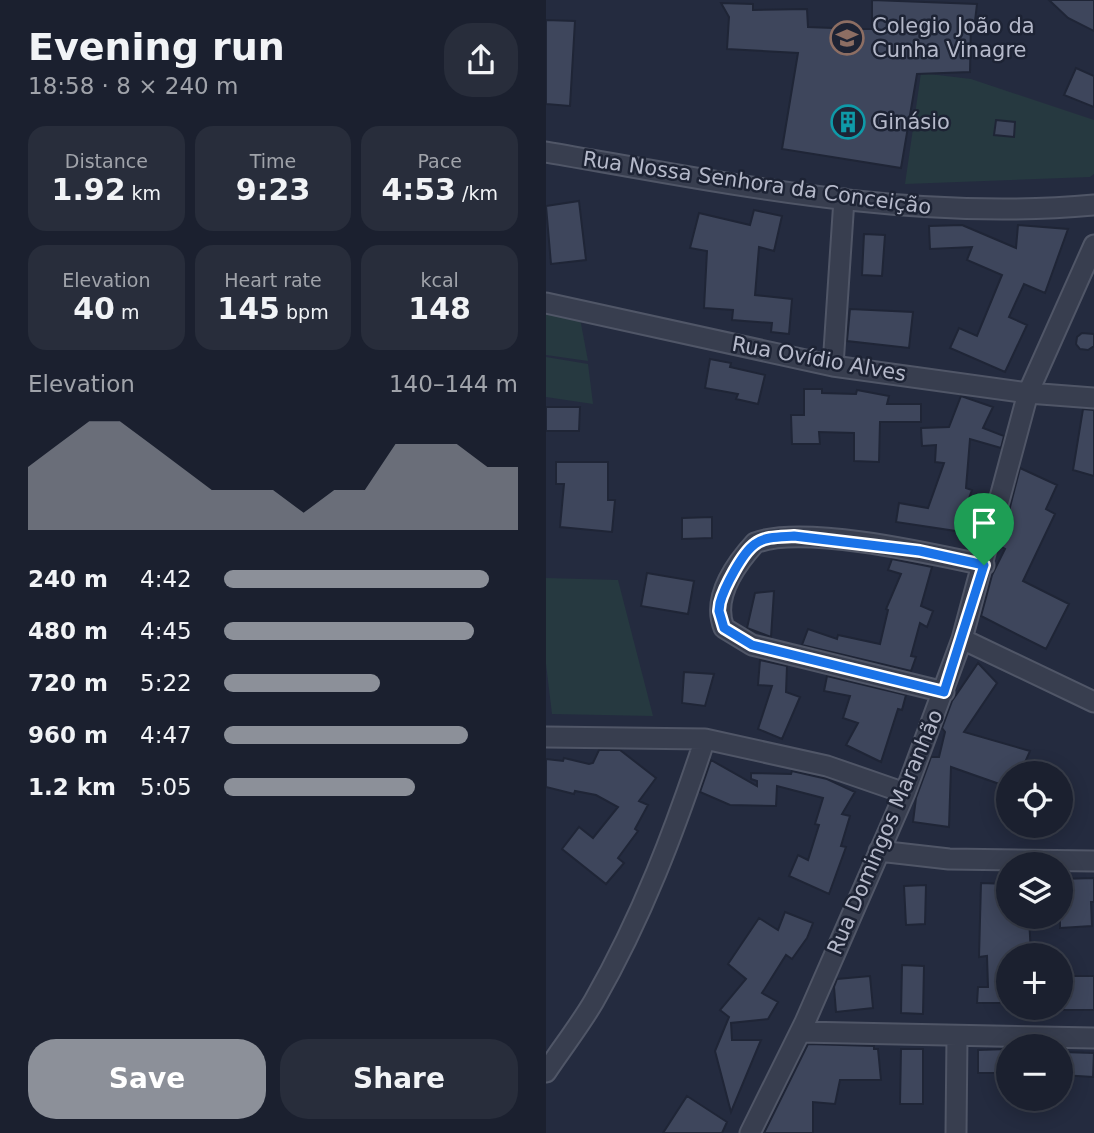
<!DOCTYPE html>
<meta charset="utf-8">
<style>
:root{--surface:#1b202f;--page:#282d3b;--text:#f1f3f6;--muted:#a0a3aa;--line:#393e4b;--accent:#8c9099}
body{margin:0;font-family:"DejaVu Sans",sans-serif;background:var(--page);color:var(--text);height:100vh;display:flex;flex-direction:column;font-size:26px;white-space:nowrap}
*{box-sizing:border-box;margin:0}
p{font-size:23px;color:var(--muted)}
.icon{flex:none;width:38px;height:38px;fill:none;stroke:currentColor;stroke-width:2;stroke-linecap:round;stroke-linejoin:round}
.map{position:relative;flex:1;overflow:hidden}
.panel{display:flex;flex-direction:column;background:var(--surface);width:546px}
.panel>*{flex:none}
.buttons{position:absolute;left:450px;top:761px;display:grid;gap:14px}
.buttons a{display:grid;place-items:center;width:77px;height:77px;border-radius:50%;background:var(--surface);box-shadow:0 4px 18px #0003,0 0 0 2px var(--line);font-size:35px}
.pin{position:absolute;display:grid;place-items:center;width:60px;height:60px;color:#fff;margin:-72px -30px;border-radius:50% 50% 50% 0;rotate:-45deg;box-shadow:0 0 7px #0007}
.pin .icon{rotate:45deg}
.round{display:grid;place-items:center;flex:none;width:74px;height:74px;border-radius:28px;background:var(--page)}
.summary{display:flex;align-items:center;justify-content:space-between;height:119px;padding:0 28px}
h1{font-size:38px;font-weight:800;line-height:52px}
.stats{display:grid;grid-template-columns:repeat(3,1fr);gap:10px;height:119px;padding:7px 28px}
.stats div{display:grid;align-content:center;border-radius:18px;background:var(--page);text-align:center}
.stats b{font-size:30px;font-weight:800}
.stats small{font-size:19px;font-weight:400}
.stats p{font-size:19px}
.chart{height:196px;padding:14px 28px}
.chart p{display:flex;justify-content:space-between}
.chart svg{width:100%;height:126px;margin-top:7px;fill:var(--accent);opacity:.7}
.button{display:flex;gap:14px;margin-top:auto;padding:14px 28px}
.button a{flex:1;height:80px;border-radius:28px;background:var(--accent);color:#fff;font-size:28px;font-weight:800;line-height:80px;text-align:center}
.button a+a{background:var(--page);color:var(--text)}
ul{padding:0 28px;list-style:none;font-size:23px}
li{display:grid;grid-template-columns:112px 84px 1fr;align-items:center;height:52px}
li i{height:18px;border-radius:9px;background:var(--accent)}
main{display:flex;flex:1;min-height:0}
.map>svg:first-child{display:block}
.green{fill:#263940}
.building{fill:#3e465c;stroke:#1f2536;stroke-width:2}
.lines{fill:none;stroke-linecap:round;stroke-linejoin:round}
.minor-casing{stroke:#505667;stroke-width:23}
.minor{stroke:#383e4f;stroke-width:19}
.route-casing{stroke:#fff;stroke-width:14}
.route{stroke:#1a73e8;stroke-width:9}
.labels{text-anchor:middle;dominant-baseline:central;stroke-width:5;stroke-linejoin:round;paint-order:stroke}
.poi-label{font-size:21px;fill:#b5b9ca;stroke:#1d2334;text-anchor:start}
.street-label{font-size:21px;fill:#b5b9ca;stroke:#1d2334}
</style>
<main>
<section class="panel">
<div class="summary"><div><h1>Evening run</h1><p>18:58 · 8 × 240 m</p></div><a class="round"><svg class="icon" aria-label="share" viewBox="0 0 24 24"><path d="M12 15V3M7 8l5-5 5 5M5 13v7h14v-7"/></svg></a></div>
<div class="stats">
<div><p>Distance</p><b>1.92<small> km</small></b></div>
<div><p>Time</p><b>9:23</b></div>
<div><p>Pace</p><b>4:53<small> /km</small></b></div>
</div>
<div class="stats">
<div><p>Elevation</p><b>40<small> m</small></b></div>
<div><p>Heart rate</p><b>145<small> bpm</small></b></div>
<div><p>kcal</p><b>148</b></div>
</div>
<div class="chart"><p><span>Elevation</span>140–144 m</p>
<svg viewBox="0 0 160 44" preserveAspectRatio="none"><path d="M0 44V22L10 14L20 6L30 6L40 14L50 22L60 30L70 30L80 30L90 38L100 30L110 30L120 14L130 14L140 14L150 22L160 22V44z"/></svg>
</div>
<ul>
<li><b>240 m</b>4:42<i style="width:90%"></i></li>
<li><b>480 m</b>4:45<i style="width:85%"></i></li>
<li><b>720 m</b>5:22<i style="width:53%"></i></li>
<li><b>960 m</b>4:47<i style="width:83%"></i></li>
<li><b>1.2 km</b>5:05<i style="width:65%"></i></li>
</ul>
<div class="button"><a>Save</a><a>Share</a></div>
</section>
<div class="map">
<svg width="548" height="1133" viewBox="0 0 548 1133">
<rect width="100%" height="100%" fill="#242b3f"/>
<path class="green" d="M375,73l50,6 123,41v54l-4,3 -185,7z
M0,306l33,7 9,48 -42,-6z
M0,357l42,7 5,40 -47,-7z
M0,578l72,2 35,136 -101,-2 -6,-50z"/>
<path class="building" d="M326,0l105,4 -2,17h-4l-1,51 -53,2 -16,94 -119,-19 16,-96 -71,-4 2,-32 -8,-14 32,1v6l54,-1 1,18 52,2h12z
M503,0h45v31l-26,-13z
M0,20l29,1 -5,85 -24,-2z
M530,68l18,8v31l-30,-12z
M450,120l19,2 -1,15 -20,-2z
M33,201l7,59 -35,4 -5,-58z
M208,210l28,6 -8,35 -15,-4 -4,48 37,4 -3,35 -18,-2 1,-9 -40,-3 1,-10 -29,-2 3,-57 -17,-3 9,-35 51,12z
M416,225l54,23 2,-23 50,4 -23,64 -21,-9 -15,33 18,8 -22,47 -55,-24 9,-20 18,8 25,-61 -35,-15 5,-13 -42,2 -1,-23z
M318,234l21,1 -3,41 -20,-1z
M304,309l63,3 -4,36 -62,-7z
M536,333l12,1v12l-6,4 -8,-1 -4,-5 1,-7z
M164,359l21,4 -1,4 35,8 -7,29 -22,-5 2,-5 -33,-6z
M258,389h18v4l34,1 1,-4 32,6 -2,8h34v18h-41l-1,40 -25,-1v-28l-35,-1 1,12h-28l-1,-29h13z
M415,396l32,11 -10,21 21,8 -3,12 -31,-9 -4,49 6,2 -8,22 -5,-1 -3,20 -60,-9 3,-19 29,5 16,-45 -9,-1 1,-17 -14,1 -1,-18 28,-1z
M0,407h34l-1,24h-33z
M537,409l11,1v66l-21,-6z
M10,462h52v38h7l-3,32 -52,-5 4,-43h-8z
M474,468l37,17 -11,24 9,5 -32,67 46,23 -23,45 -65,-33 11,-41 13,-26 -5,-3z
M166,517v21l-30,1v-21z
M346,559l40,8 -11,39 12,5 -6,16 -7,-4 -9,33 5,1 -5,14 -109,-26 6,-16 29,10 1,-4 42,9 8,-34 -2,-1 15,-35 -13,-4z
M101,573l47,8 -6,33 -47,-8z
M228,591l-3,46 -24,-9 8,-35z
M214,660l27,6 -1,26 14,5 -18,42 -24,-10 14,-43 -14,-1z
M432,663l19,20 -33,49 66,19 -10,23h-12v13l-57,-20 -2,60 -36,-5 3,-24 15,-41h8l6,-25 -3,-4 10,-27z
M138,672l30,2 -9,32 -23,-3z
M281,676l79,19 -4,15 -4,-1 -17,53 -35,-17 12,-22 -15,-5 7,-22 -26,-5z
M53,750h21l36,28 -17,23 9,4 -13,24 3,2 -20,27 6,5 -18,21 -44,-35 17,-22 14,11 25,-31 -22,-12 -21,-4 -1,3 -28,-7v-28l17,2 1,-3 25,6 4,-1z
M165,760l46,26v-5l-6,-2v-6l40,1 1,-3 35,8 28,13 -13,22 8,2 -9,30 5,1 -17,47 -40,-18 9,-21 10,5 11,-35 -4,-1 8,-26 -46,-12 -1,20 -46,-1 -30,-13z
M548,878v24h-3l1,24 -32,2v-49z
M435,883l27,1v33l21,1 2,36 -23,1v48h-31l1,-16h10l-1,-31 -8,1z
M380,885l-1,39 -19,1 -2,-39z
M239,912l28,11 -6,15 -15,21 -6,-4 -24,38 16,9 -10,17 -37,4 1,17h29l-30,72 -16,-61 14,-34 -9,-7 26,-31 -18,-15 31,-46 19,12z
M356,965l22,1 -1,48 -22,-1z
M324,976l3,32 -37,4 -2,-25 3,-8z
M514,976h34v34h-34z
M262,1044l66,2v3h4l3,31h-41l-5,24 -22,-2v31h-49z
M355,1049h22v55h-23z
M462,1049v24h-30v-23z
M517,1052l31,1 -1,24 -31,-2z
M141,1096l40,26 -5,11h-59z"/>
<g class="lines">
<defs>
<path id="minor" d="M0,152c181,31 364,70 548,53
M0,303l287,63 195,27 66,5
M287,366l11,-167
M416,639l132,63
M398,692l-192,-47 -28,-17c-12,-30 11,-63 31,-85 47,-19 178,11 229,22
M0,737l159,2 122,27 78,27
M333,851l70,8 145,2
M255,1032l293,6
M0,1072c16,-24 34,-47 48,-71 48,-84 81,-171 111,-262
M204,1133l55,-111 100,-229 57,-154 66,-246 66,-148
M410,1133l1,-96"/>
</defs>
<use href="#minor" class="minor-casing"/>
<use href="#minor" class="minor"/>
</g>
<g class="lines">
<defs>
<path id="route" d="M248,536l126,15 64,14 -40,127 -192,-47 -28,-17 -5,-17 1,-8c4,-15 22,-50 35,-59 10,-8 27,-7 39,-8z"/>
</defs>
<use href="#route" class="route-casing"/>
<use href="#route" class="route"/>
</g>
<defs>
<symbol id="school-ring" viewBox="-11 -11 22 22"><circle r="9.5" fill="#1d2334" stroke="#8d6e63" stroke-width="1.5"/><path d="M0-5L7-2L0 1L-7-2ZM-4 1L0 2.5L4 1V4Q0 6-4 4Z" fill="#8d6e63"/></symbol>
<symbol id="building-ring" viewBox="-11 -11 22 22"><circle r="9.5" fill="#1d2334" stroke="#0f9aa8" stroke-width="1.5"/><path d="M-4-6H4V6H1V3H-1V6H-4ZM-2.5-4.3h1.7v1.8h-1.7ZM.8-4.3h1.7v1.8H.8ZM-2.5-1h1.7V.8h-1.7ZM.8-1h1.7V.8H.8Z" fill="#0f9aa8"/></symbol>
</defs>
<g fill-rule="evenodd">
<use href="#school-ring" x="282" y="19" width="38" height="38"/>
<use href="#building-ring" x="283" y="103" width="38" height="38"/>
</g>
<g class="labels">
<g class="poi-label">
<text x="326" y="26">Colegio João da<tspan x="326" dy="24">Cunha Vinagre</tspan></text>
<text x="326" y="122">Ginásio</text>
</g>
<g class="street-label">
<text transform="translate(211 183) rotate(8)">Rua Nossa Senhora da Conceição</text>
<text transform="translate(273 359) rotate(10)">Rua Ovídio Alves</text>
<text transform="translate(339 832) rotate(-67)">Rua Domingos Maranhão</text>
</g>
</g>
</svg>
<div class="buttons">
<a><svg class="icon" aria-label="locate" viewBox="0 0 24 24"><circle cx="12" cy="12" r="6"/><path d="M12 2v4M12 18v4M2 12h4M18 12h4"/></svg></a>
<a><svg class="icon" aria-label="layers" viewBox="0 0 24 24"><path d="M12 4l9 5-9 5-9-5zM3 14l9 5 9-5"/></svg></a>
<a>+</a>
<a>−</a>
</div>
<div class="pin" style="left:438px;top:565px;background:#1e9e55"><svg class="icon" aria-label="arrive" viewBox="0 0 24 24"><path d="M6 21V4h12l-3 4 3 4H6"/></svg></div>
</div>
</main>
